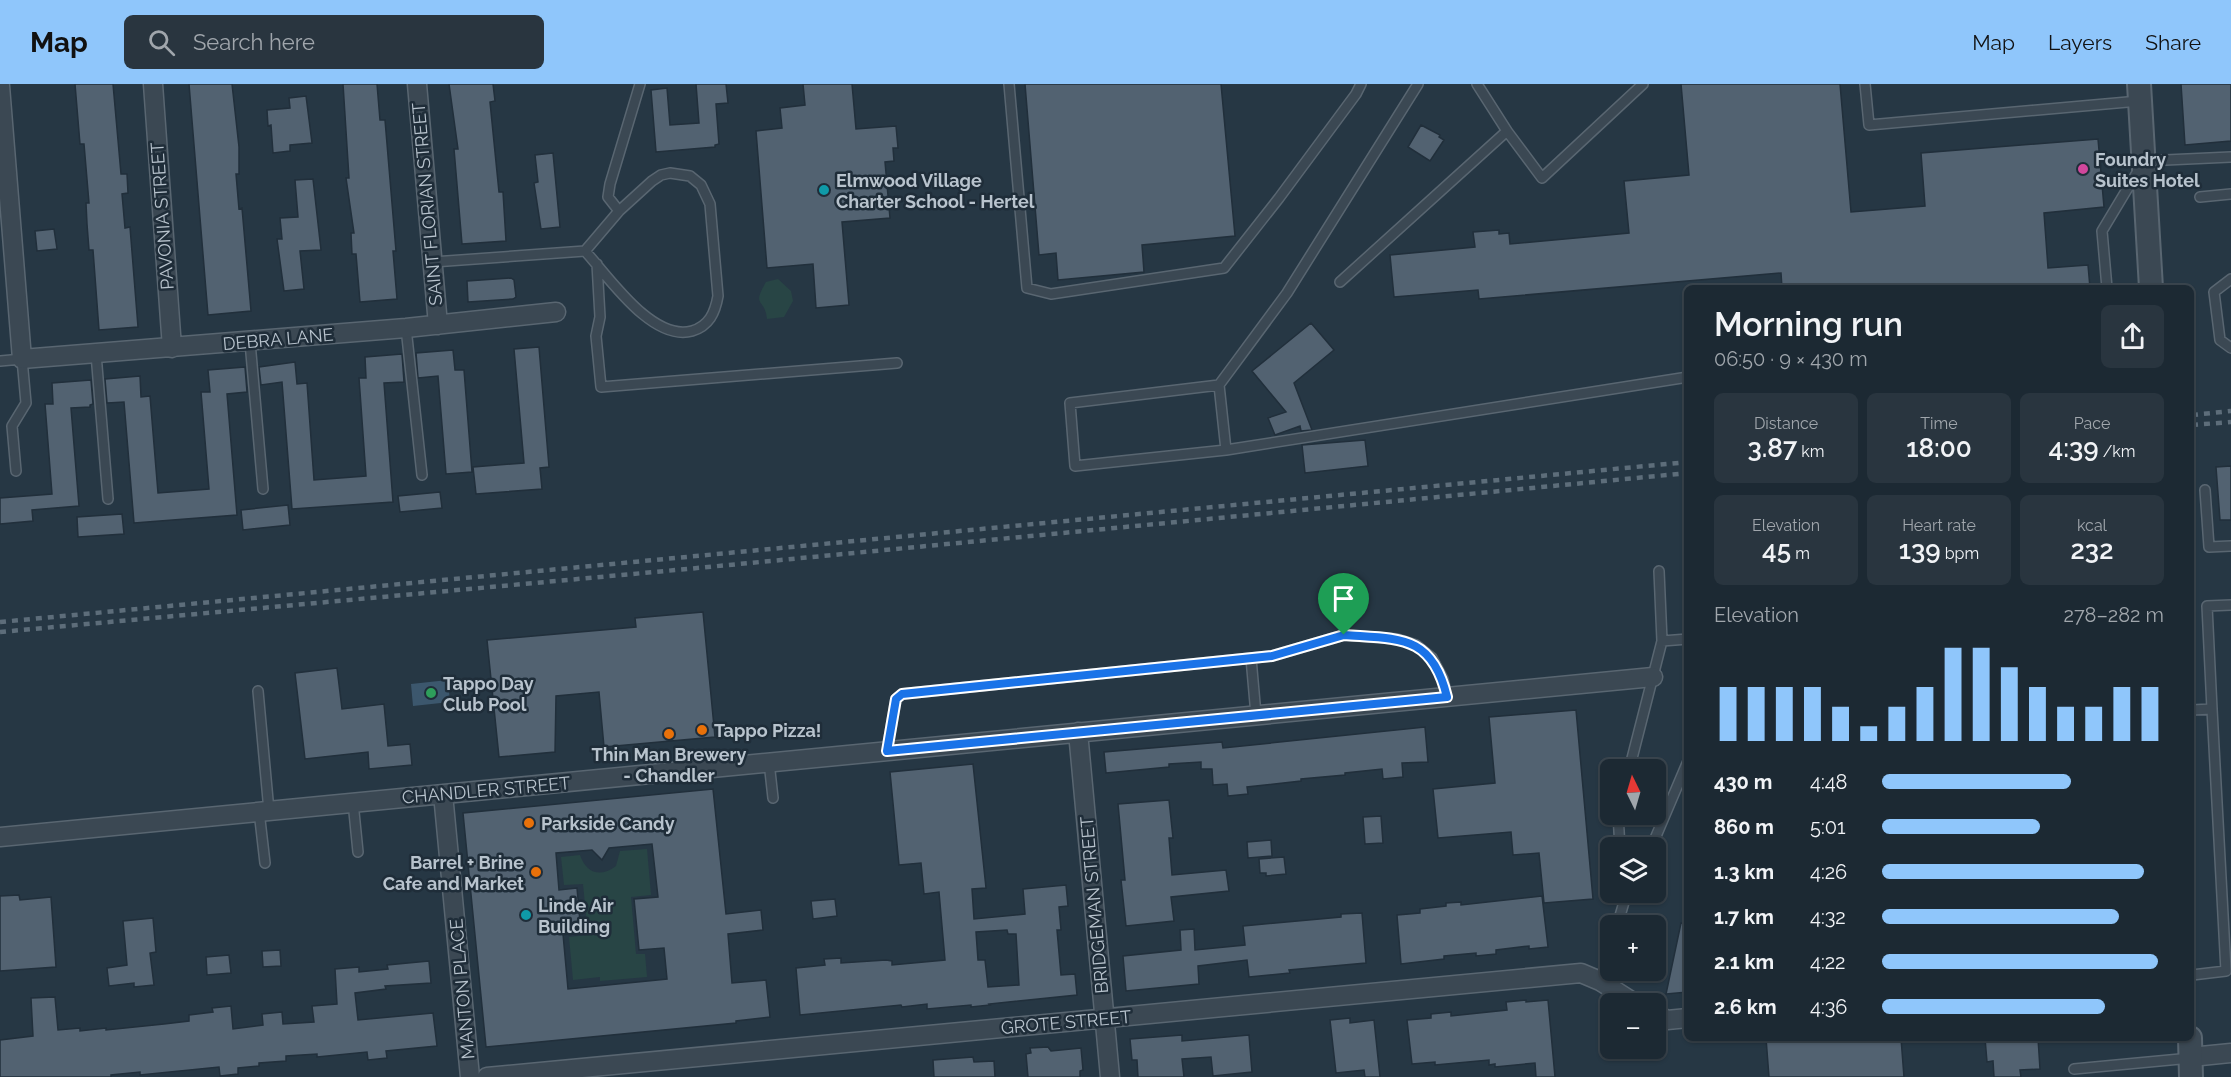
<!DOCTYPE html>
<meta charset="utf-8">
<style>
:root{--surface:#1c2933;--page:#29353f;--text:#f1f3f6;--muted:#a0a6ac;--line:#3a454e;--accent:#8fc6fb}
body{margin:0;font-family:Raleway,sans-serif;background:var(--page);color:var(--text);height:100vh;display:flex;flex-direction:column;font-size:22px;white-space:nowrap}
*{box-sizing:border-box;margin:0}
p{font-size:20px;color:var(--muted)}
.icon{flex:none;width:33px;height:33px;fill:none;stroke:currentColor;stroke-width:2;stroke-linecap:round;stroke-linejoin:round}
.map{position:relative;flex:1;overflow:hidden}
.side{position:absolute;left:1684px;top:201px;width:510px;height:756px;display:flex;flex-direction:column;background:var(--surface);border-radius:9px;box-shadow:0 2px 4px #0004,0 0 0 2px var(--line)}
.side>*{flex:none}
.needle{width:39px;rotate:355deg}
.fabs{position:absolute;left:1600px;top:675px;display:grid;gap:12px}
.fabs a{display:grid;place-items:center;width:66px;height:66px;border-radius:9px;background:var(--surface);box-shadow:0 2px 4px #0004,0 0 0 2px var(--line);font-size:30px}
.pin{position:absolute;display:grid;place-items:center;width:51px;height:51px;color:#fff;margin:-62px -26px;border-radius:50% 50% 50% 0;rotate:-45deg;box-shadow:0 0 6px #0007}
.pin .icon{rotate:45deg}
.round{display:grid;place-items:center;flex:none;width:63px;height:63px;border-radius:9px;background:var(--page)}
.overview{display:flex;align-items:center;justify-content:space-between;height:102px;padding:0 30px}
h1{font-size:33px;font-weight:600;line-height:45px}
.figures{display:grid;grid-template-columns:repeat(3,1fr);gap:9px;height:102px;padding:6px 30px}
.figures div{display:grid;align-content:center;border-radius:9px;background:var(--page);text-align:center}
.figures b{font-size:26px;font-weight:600}
.figures small{font-size:16px;font-weight:400}
.figures p{font-size:16px}
.chart{height:168px;padding:12px 30px}
.chart p{display:flex;justify-content:space-between}
.chart svg{width:100%;height:108px;margin-top:6px;stroke:var(--accent);stroke-width:6}
ul{padding:0 30px;list-style:none;font-size:20px}
li{display:grid;grid-template-columns:96px 72px 1fr;align-items:center;height:45px}
li i{height:15px;border-radius:8px;background:var(--accent)}
header{display:flex;align-items:center;gap:36px;box-sizing:border-box;height:84px;padding:0 30px;background:var(--accent);color:#111}
header strong{font-size:28px}
nav{display:flex;gap:33px;margin-inline-start:auto;font-size:21px}
.search{width:420px;height:54px;background:var(--page);display:flex;align-items:center;gap:15px;box-sizing:border-box;padding:0 21px;border-radius:9px;color:var(--muted);font-size:22px}
.map>svg:first-child{display:block}
.green{fill:#284545}
.water{fill:#3c576d}
.building{fill:#526271;stroke:#212f3b;stroke-width:1.5;fill-rule:evenodd}
.lines{fill:none;stroke-linecap:round;stroke-linejoin:round}
.service-casing{stroke:#596671;stroke-width:12}
.minor-casing{stroke:#596671;stroke-width:21}
.tertiary-casing{stroke:#596671;stroke-width:26}
.service{stroke:#3b4853;stroke-width:9}
.minor{stroke:#3b4853;stroke-width:18}
.tertiary{stroke:#3b4853;stroke-width:22}
.rail{stroke:#5d6d7a;stroke-width:4.5;stroke-dasharray:6 6;stroke-linecap:butt}
.route-casing{stroke:#fff;stroke-width:12}
.route{stroke:#1a73e8;stroke-width:8}
.hotel-dot{fill:#d1479c;stroke:#1f2d39;stroke-width:2}
.culture-dot{fill:#0f9aa8;stroke:#1f2d39;stroke-width:2}
.leisure-dot{fill:#2e9e5b;stroke:#1f2d39;stroke-width:2}
.food-dot{fill:#e8710a;stroke:#1f2d39;stroke-width:2}
.labels{text-anchor:middle;dominant-baseline:central;stroke-width:5;stroke-linejoin:round;paint-order:stroke}
.poi-label{font-size:18px;font-weight:bold;fill:#b8c3cd;stroke:#1f2d39;text-anchor:start}
.street-label{font-size:18px;fill:#b8c3cd;stroke:#1f2d39}
</style>
<header>
<strong>Map</strong>
<div class="search"><svg class="icon" aria-label="search" viewBox="0 0 24 24"><circle cx="10" cy="10" r="6"/><path d="M15 15l6 6"/></svg>Search here</div>
<nav><a>Map</a><a>Layers</a><a>Share</a></nav>
</header>
<div class="map">
<svg width="2231" height="993" viewBox="0 0 2231 993">
<rect width="100%" height="100%" fill="#263744"/>
<path class="green" d="M778,195l13,12 2,10 -9,16 -17,2c-2,-22 -16,-11 -1,-37z
M647,765l4,46 -20,2 5,57h9l2,23 -47,4v-4l-27,3 -4,-43 19,-2 -5,-51 -19,1 -3,-28 19,-2c6,18 20,23 36,11l4,-15z"/>
<path class="water" d="M448,596l2,22 -37,4 -2,-22z"/>
<path class="building" d="M75,0h38l8,90h6l1,19 -6,1 3,34 5,-1 8,100 -39,3 -6,-80h-4l-2,-26 -1,-21h3l-5,-59h-4z
M189,0h43l7,63v27h-3l3,35 3,-1 9,103 -43,4z
M343,0h34l3,36h5l11,131h-3l4,48 -37,3 -4,-48h-4l-1,-21h3l-8,-55h3z
M449,0h44l2,17 -5,1 9,90h4l3,49 -44,3 -8,-95h4z
M696,0h30l2,19 -12,1 3,40 -4,1v2l-59,5 -5,-62 16,-2 3,37 29,-2z
M803,0h49l4,45 40,-3 2,22h-5l1,13 -9,1 5,56 -48,4 7,83 -33,3 -3,-44 -46,4 -11,-137 26,-3 -2,-20 25,-3z
M1025,0h196l14,152 -93,9 2,27 -86,8 -2,-27 -17,2z
M1681,0h159l11,128 74,-6 -4,-53 177,-14 6,68 -60,6 4,55 40,-3 2,23h-308l-1,-15 -302,26 -1,-9 -84,7 -4,-42 85,-8 -2,-15 26,-2v4l10,-1 1,11 119,-11 -5,-52 65,-6z
M2181,0h50v57l-46,4z
M306,12l6,47 -22,2v6l-17,2 -2,-28 -3,1 -1,-16 23,-2 -1,-10z
M1421,41l19,10 -1,2 5,3 -14,21 -22,-14z
M553,69l7,74 -19,2 -7,-46 4,-1 -3,-27z
M313,95l8,71 -21,1 4,38 -20,2 -7,-52h5l-2,-21 18,-1 -3,-37z
M54,145l3,20 -20,2 -2,-20z
M511,194l3,2 2,17 -3,2 -45,3 -1,-21z
M1311,239l23,27 -40,33 18,47 -11,1 -1,-5 -25,9 -7,-17 18,-6 -34,-41z
M539,263l10,120 -9,1 2,21 -66,5 -3,-27 51,-4 -10,-114z
M453,266l2,20h9l8,102 -26,2 -8,-98 -20,2 -2,-25z
M402,270l2,28 -20,1 9,119 -101,7 -10,-127 -21,3 -2,-18 36,-5 2,22 10,-1 7,97 52,-4 -7,-98h7l-1,-21z
M245,283l2,25 -20,2 10,121 -103,8 -10,-121 -17,1 -2,-24 35,-3 1,21 9,-1 8,97 51,-4 -8,-97h9l-2,-22z
M91,296l2,24 -3,1v2l-19,1 8,98 -47,4 1,11 -33,3v-26l52,-4 -7,-90h8l-1,-21z
M1365,356l3,26 -63,7 -3,-28z
M2231,382v54h-11l-4,-53z
M440,408l2,16 -42,4 -2,-16z
M288,421l2,20 -47,5 -2,-20z
M122,430l2,20 -46,3 -1,-20z
M703,528l12,125 -111,10 -5,-55 -43,4 -1,56 -56,5 -12,-117 149,-13 -1,-9z
M337,584l5,41 42,-5 4,42 22,-2 2,21 -43,4 -1,-17 -63,7 -10,-86z
M1576,626l17,189 -49,4 -5,-50 -26,2 -2,-23 -73,6 -5,-49 62,-6 -6,-66z
M1425,643l3,35 -26,1 1,14 -20,2 -1,-10 -37,4v2l-44,4v2l-54,6 1,7 -20,2 -1,-12 -14,1 -1,-16h-11v-7l-32,2v3l-63,6 -2,-21 118,-10 1,6z
M973,680l13,124 -14,1 2,30 51,-5 -2,-25 43,-4 2,21 -9,1 2,23h-4l4,45 14,-1 2,21 -88,9 1,1 -19,2v-2l-44,4v-5l-25,3 -1,-2 -101,10 -4,-47 29,-3 -1,-6 17,-1v5l45,-3 6,1v4l53,-5 -6,-68 -15,2 -3,-31 -22,2 -9,-93zM1007,846l1,4h8l3,51 -31,2 -3,-27h-7l-2,-28z
M713,705l13,125 35,-4 2,20 -35,4 4,49 34,-3 4,37 -34,4v2l-250,24 -23,-234zM652,760l6,53 -24,2 5,51 25,-2 3,31 -99,10 -5,-55 18,-2 -4,-44 -18,2 -3,-37 36,-3 10,10 7,-12z
M1169,716l4,38h-4l3,37 54,-5 3,21 -58,6 3,24 -48,5 -5,-46h4l-7,-76z
M1381,732l2,27 -18,1 -2,-27z
M1271,756l1,16 -24,2 -1,-16z
M1284,773l2,17 -20,2v-3h-6l-1,-14z
M19,811l1,5 31,-3 5,70 -56,4v-75z
M1542,812l6,51 -19,2v-3l-33,4v4l-20,2v-3l-32,3v3l-43,5 -4,-49 23,-2v-4l26,-3v-3l15,-1v3z
M835,815l2,17 -24,3 -2,-18z
M1362,829l4,50 -77,7 1,3 -41,4 -2,-17 -49,6 1,18 -73,7 -3,-35 58,-6 -1,-20 14,-1 1,21 50,-5 -2,-19 98,-9v-3z
M153,834l3,34 -6,1 4,32 -20,2v-4l-25,3 -2,-18 20,-3 -4,-44z
M1681,839l7,1v68l-22,2z
M280,866l1,16 -18,1 -1,-16z
M229,871l2,18 -24,2 -1,-18z
M429,877l2,22 -46,3 1,3 -31,4 3,27 75,-7 4,33 -51,5 1,7 -19,2 -1,-8 -50,5v-3l-31,2v5l-27,2v3l-21,2v6l-18,2 -1,-9 -79,8v-3l-29,3v2h-111v-37l33,-4 -2,-38 24,-1 3,33 22,-2v3l26,-3v2l58,-6 25,-3v-6l24,-3 -1,-4 19,-2 2,23 30,-4 -1,-11 20,-2 1,12 31,-2 -2,-16 25,-2 -2,-35 24,-2v5l29,-3 -1,-4z
M1526,916v2l22,-2 7,77h-19l-1,-14 -40,4v-3l-6,1v-5l-54,5v-3l-23,2 -5,-44 24,-2v-4l20,-2v4l56,-6 -1,-8z
M1350,934v5l24,-3 6,57h-15l-1,-7 -28,3 -6,-53z
M1182,951v6l67,-6 3,37 -39,4 -2,-19 -29,2 2,18h-46l-1,-17h-5l-2,-21z
M1766,954h135l3,39h-135z
M1985,954h53l2,31 -20,1 1,7h-27l-1,-16 -6,1z
M1048,963l3,4 30,-3 2,22 -3,1v6h-52l-2,-23 5,-1 -1,-5z
M973,973l1,5 20,-1 1,16h-61l-1,-17z"/>
<g class="lines">
<defs>
<path id="service" d="M1009,0l18,204 24,6 173,-26 55,-70 77,-104 5,-10
M1865,0l4,41 270,-24
M1507,47l35,47 101,-94
M2200,113l31,-3
M619,127l-11,-14 2,-13 30,-100
M433,178l152,-11 34,-40 33,-30 9,-6 9,-2 20,3 11,9 9,19 8,92c-3,17 -9,30 -26,35 -40,11 -84,-55 -107,-80
M597,180l3,53 -4,19 5,51 296,-24
M2231,195l-17,13 6,48 11,8
M1340,198l167,-151 -30,-47
M2107,204l-5,-57 42,-70 87,-4
M406,244l16,147
M250,258l13,147
M96,270l12,145
M0,277l22,-2 4,44 -14,23 4,45
M1219,301l-149,18 5,63 151,-16 -7,-65 68,-92 131,-209
M1226,366l462,-73
M2205,406l4,57 22,-1
M1659,487l3,70
M1251,574l5,57
M258,607l11,120
M2192,626l20,-1 -5,-103 24,-1
M887,667l9,-52 6,-5 370,-38 72,-21 53,4 19,6 16,13 11,21 4,18
M769,678l4,36
M1629,686l33,-129 26,-2
M353,718l5,50
M259,727l6,52
M1618,730l2,34
M1651,764l37,-87
M1617,842l10,-34
M2192,891l34,-4 -14,-262
M1600,897l11,-34
M2074,985l117,-11"/>
<path id="minor" d="M153,0l19,264
M417,0l21,241
M0,2l22,273 384,-31 150,-16
M1078,648l32,345
M443,710l27,283
M0,753l1653,-160
M1656,930l11,6 21,-2
M2191,973l40,-4
M487,993l1094,-104 19,8 36,23"/>
<path id="tertiary" d="M2139,0l12,204
M2190,954l1,39"/>
</defs>
<use href="#service" class="service-casing"/>
<use href="#minor" class="minor-casing"/>
<use href="#tertiary" class="tertiary-casing"/>
<use href="#service" class="service"/>
<use href="#minor" class="minor"/>
<use href="#tertiary" class="tertiary"/>
<path class="rail" d="M2192,331l39,-4
M2192,341l39,-3
M0,538l1688,-160
M0,548l687,-63 1001,-96"/>
</g>
<g class="lines">
<defs>
<path id="route" d="M1344,551c55,4 88,-1 103,62l-560,54 9,-52 6,-5 370,-38z"/>
</defs>
<use href="#route" class="route-casing"/>
<use href="#route" class="route"/>
</g>
<circle class="hotel-dot" cx="2083" cy="85" r="6"/>
<g class="culture-dot">
<circle cx="824" cy="106" r="6"/>
<circle cx="526" cy="831" r="6"/>
</g>
<circle class="leisure-dot" cx="431" cy="609" r="6"/>
<g class="food-dot">
<circle cx="702" cy="646" r="6"/>
<circle cx="669" cy="650" r="6"/>
<circle cx="529" cy="739" r="6"/>
<circle cx="536" cy="788" r="6"/>
</g>
<g class="labels">
<g class="poi-label">
<text x="2095" y="75">Foundry<tspan x="2095" dy="21">Suites Hotel</tspan></text>
<text x="836" y="96">Elmwood Village<tspan x="836" dy="21">Charter School - Hertel</tspan></text>
<text x="443" y="599">Tappo Day<tspan x="443" dy="21">Club Pool</tspan></text>
<text x="714" y="646">Tappo Pizza!</text>
<text x="669" y="670" text-anchor="middle">Thin Man Brewery<tspan x="669" dy="21">- Chandler</tspan></text>
<text x="541" y="739">Parkside Candy</text>
<text x="524" y="778" text-anchor="end">Barrel + Brine<tspan x="524" dy="21">Cafe and Market</tspan></text>
<text x="538" y="821">Linde Air<tspan x="538" dy="21">Building</tspan></text>
</g>
<g class="street-label">
<text transform="translate(427 120) rotate(-95)">SAINT FLORIAN STREET</text>
<text transform="translate(162 132) rotate(-94)">PAVONIA STREET</text>
<text transform="translate(278 255) rotate(-5)">DEBRA LANE</text>
<text transform="translate(486 706) rotate(-5)">CHANDLER STREET</text>
<text transform="translate(1094 821) rotate(-95)">BRIDGEMAN STREET</text>
<text transform="translate(462 905) rotate(-95)">MANTON PLACE</text>
<text transform="translate(1066 938) rotate(-5)">GROTE STREET</text>
</g>
</g>
</svg>
<div class="fabs">
<a><svg class="needle" viewBox="-14 -14 28 28"><path d="M0-13l5 13h-10z" fill="#e53935"/><path d="M0 13l5-13h-10z" fill="#a0a6ac"/></svg></a>
<a><svg class="icon" aria-label="layers" viewBox="0 0 24 24"><path d="M12 4l9 5-9 5-9-5zM3 14l9 5 9-5"/></svg></a>
<a>+</a>
<a>−</a>
</div>
<div class="pin" style="left:1344px;top:551px;background:#1e9e55"><svg class="icon" aria-label="arrive" viewBox="0 0 24 24"><path d="M6 21V4h12l-3 4 3 4H6"/></svg></div>
<section class="side">
<div class="overview"><div><h1>Morning run</h1><p>06:50 · 9 × 430 m</p></div><a class="round"><svg class="icon" aria-label="share" viewBox="0 0 24 24"><path d="M12 15V3M7 8l5-5 5 5M5 13v7h14v-7"/></svg></a></div>
<div class="figures">
<div><p>Distance</p><b>3.87<small> km</small></b></div>
<div><p>Time</p><b>18:00</b></div>
<div><p>Pace</p><b>4:39<small> /km</small></b></div>
</div>
<div class="figures">
<div><p>Elevation</p><b>45<small> m</small></b></div>
<div><p>Heart rate</p><b>139<small> bpm</small></b></div>
<div><p>kcal</p><b>232</b></div>
</div>
<div class="chart"><p><span>Elevation</span>278–282 m</p>
<svg viewBox="0 0 160 44" preserveAspectRatio="none"><path d="M5 44V22M15 44V22M25 44V22M35 44V22M45 44V30M55 44V38M65 44V30M75 44V22M85 44V6M95 44V6M105 44V14M115 44V22M125 44V30M135 44V30M145 44V22M155 44V22"/></svg>
</div>
<ul>
<li><b>430 m</b>4:48<i style="width:67%"></i></li>
<li><b>860 m</b>5:01<i style="width:56%"></i></li>
<li><b>1.3 km</b>4:26<i style="width:93%"></i></li>
<li><b>1.7 km</b>4:32<i style="width:84%"></i></li>
<li><b>2.1 km</b>4:22<i style="width:98%"></i></li>
<li><b>2.6 km</b>4:36<i style="width:79%"></i></li>
</ul>
</section>
</div>
